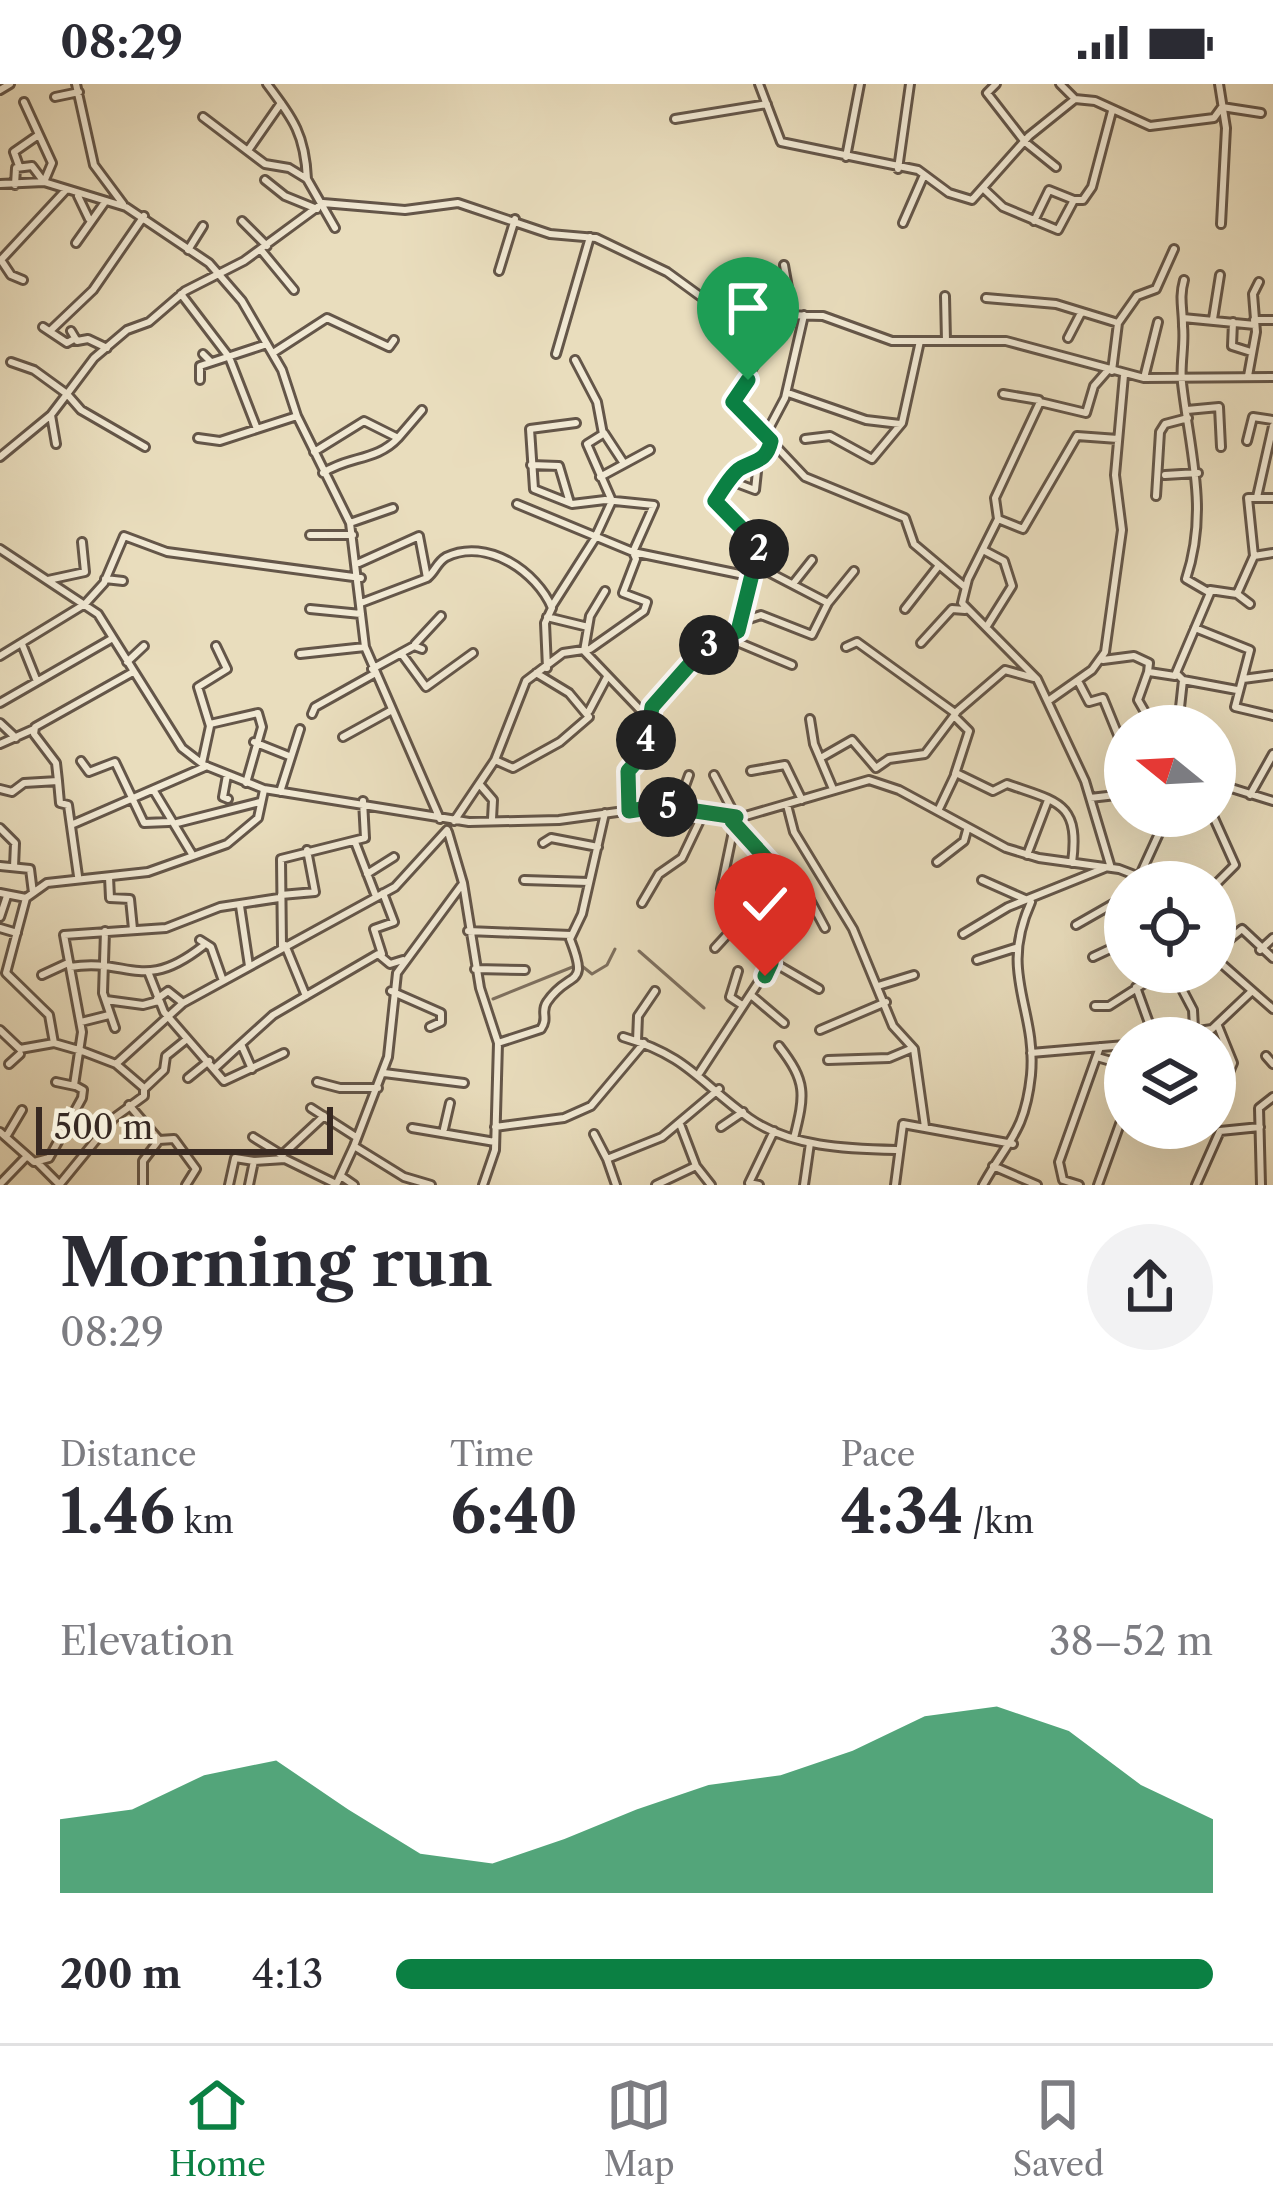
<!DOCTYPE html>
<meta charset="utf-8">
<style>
:root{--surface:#fff;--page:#f2f2f3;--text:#2b2b33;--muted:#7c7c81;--line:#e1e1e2;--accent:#0b8043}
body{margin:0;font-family:"Libre Caslon Text",serif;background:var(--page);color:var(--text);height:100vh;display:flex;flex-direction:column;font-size:45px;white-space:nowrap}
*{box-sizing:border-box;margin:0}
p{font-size:39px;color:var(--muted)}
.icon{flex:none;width:66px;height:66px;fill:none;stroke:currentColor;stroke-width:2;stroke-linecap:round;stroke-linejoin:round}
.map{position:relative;height:1101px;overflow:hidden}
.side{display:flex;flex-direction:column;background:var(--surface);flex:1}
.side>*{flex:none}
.needle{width:78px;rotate:288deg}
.controls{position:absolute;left:1104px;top:621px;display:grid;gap:24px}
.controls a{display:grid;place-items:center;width:132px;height:132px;border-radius:50%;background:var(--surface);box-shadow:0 12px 48px #0002;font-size:60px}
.scale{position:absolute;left:36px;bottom:30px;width:297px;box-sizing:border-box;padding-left:12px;border:6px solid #382922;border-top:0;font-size:33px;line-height:42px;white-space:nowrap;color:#382922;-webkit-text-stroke:9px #f1e9d4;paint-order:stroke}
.pin{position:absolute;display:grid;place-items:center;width:102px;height:102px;color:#fff;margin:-123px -51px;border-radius:50% 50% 50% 0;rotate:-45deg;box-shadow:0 0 12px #0007}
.pin .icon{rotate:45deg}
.km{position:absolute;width:60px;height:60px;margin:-30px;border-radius:50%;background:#222;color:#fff;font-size:33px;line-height:60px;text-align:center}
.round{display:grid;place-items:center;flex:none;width:126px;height:126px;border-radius:63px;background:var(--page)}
.overview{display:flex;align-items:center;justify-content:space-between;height:204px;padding:0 60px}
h1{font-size:66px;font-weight:700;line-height:90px}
.figures{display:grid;grid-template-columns:repeat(3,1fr);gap:18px;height:204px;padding:12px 60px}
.figures div{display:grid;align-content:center}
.figures b{font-size:60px;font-weight:700}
.figures small{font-size:33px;font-weight:400}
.figures p{font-size:33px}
.chart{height:336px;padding:24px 60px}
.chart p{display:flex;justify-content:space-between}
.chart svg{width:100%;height:216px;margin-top:12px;fill:var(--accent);opacity:.7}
ul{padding:0 60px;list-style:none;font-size:39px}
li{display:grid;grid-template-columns:192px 144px 1fr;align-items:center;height:90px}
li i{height:30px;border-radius:15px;background:var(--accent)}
.status{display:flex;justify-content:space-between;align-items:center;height:84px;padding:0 60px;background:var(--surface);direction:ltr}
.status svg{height:33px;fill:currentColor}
.menu{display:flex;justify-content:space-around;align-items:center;height:168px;border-top:3px solid var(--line);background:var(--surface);font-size:33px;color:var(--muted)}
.menu a{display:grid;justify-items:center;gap:6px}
.menu .active{color:var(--accent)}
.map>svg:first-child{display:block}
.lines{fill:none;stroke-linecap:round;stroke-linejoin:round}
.stream{stroke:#7e705f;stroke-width:3}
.minor-casing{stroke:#645649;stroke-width:12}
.minor{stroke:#f1e9d4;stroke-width:6}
.route-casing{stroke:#fff;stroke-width:24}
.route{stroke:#0b8043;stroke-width:15}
</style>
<div class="status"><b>08:29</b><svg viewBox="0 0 49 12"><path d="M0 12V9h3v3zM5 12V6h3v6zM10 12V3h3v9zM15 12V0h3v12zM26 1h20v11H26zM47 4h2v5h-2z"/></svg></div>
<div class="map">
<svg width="1273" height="1101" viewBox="0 0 1273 1101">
<rect width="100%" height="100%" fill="#e9ddbd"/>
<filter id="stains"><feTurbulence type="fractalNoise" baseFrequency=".00167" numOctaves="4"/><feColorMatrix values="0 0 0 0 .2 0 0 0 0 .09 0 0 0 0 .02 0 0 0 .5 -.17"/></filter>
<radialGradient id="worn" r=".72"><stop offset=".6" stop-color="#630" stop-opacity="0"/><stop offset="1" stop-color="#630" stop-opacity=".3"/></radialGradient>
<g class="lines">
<path class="stream" d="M639,867l65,57
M582,882l10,8 15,-9 8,-16
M493,915l82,-33"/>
<defs>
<path id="minor" d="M76,0l18,81 29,39
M267,0c27,36 38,51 40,95
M759,0l22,58 137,28 31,23 23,7 57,-64 46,-37 20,2 55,25 64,-8 8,-11
M996,0l-9,9 38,49 31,25
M1060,0l15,15
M1219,0l7,44 -5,96
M0,6l10,-6
M55,13l24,-5
M1222,23l39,6
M203,33l62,47 24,4 18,11 28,49
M675,35l92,-15
M249,65l32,-46
M846,73l14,-73
M19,82l-5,-14 23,-16
M898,85l12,-85
M265,96l20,16 32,13
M0,100l44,-2 82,25 83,56 33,38 40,69 15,46 53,107 15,124 75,172
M15,101l1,-17 16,-2 12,16 8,-19 -28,-61
M985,106l18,17 55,23 16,-30h9l9,-13 20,-76
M78,112l11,23
M242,137l25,25
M1034,137l15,-31 25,10
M903,139l21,-48
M76,159l29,-41
M188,166l15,-24
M261,166l33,40
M1,176l10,15 12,5
M0,177l65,-70
M784,181l9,51
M499,187l16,-52
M181,210l48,63 28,72
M945,212l1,45
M986,214l70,6 62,19 -6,48
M1183,234l72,7
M1213,235l7,-44
M1254,236h19
M1233,238l-1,24 19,6
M1118,239l19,-27 19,-7 18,-40
M43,243l24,16 7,-4
M50,247l43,-41 51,-74
M71,247l6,10 11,-2 19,9
M1068,254l13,-25
M273,269l54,-35 62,29 5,-7
M203,270l8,8
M556,270l34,-117
M11,278l23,8 33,24 -16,21 5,29
M1108,286l-14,16 -8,27 -46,-11 -45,96 3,21 -30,60 -6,24 75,76 48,102 26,87
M1248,292l8,-44 -3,-38 6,-12
M1144,294l14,-56
M200,296v-14l67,-22
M788,309l78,27 34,4
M1003,310l36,6
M1187,326l32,-3 2,40
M604,349l19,29
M766,350l-33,-32 34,-59 7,-26
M198,354l22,3 77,-25
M805,355l25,-3 42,23 30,-36 18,-82
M771,357l34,36 100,41 9,26 51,43
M1247,357l6,-24 20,3
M145,363l-64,-37 -14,-16 27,-36 33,-28 22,-8 36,-31 59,-30 79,-58 82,7 53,-7 92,31 46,4 71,34 48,35 22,7 86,2 69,25h114l138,37 129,-1
M314,368l50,-31 34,17 24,-28
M0,373l51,-42
M531,381l28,1 11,37
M323,389c25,-17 54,-12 75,-35
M1165,391l33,-2
M600,393l50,-27
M731,397l24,9 3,-28
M1156,412l4,-64 5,-8 23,-6
M1257,413l16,-71
M1273,414h-25l6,58 19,-3
M517,420l116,48 21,-47 -49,-5 -33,4 -38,-15 -4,-60 46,-6
M998,435l25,10 54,-93 41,3
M350,439l43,-15
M310,451h43
M0,465l98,65 84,134 22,17 60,24 205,33 90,-2 102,-14 81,11 127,-37 30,10 107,58 33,10 80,11 34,13
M985,467l19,10 8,25 -25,40
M359,479l60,-27 8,42 -66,25
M753,480l75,39
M427,494c9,-7 9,-15 19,-21 41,-20 91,15 106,51l-7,15 2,45
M105,495l18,2
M48,496l37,-8 -3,-30
M793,500l19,-24
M1210,506l27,4 13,10
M605,507l-15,25 -6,35 64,67
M1237,510l17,-38
M552,522l42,-66 18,-39 -25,-57 16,-10 -6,-32 -22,-42
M310,525l51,5
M905,525l32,-41
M547,533l41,10
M743,537l18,-6 51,20 16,-32 26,-32
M1195,544l55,22 -15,57 38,9
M730,555l62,26
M921,559l31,-34 13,1
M22,560l14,35
M415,560l26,-28
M846,563l11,-5 98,71 50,-43 29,8
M401,569l25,34 47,-34
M300,570l65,-7
M0,572l85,-52 19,-21 20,-47 43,16 194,26
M1103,576l31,-4 15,7 -1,9
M127,578l17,-16
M372,585l42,-23 8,3
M1148,588l-10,28 15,26
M1149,588l26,4
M1243,595l30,-4
M1183,596l-7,-7 34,-80 -24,-14c23,-69 4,-126 -4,-196 -2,-19 3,-38 1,-57 0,-18 -4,-28 1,-46
M1078,597l11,21 14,-4 22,54
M1048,617l44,-31 13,-18 17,-122 -7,-55 9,-100
M0,619l113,-65
M589,627l18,-34
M312,630l3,-7 59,-33
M1145,630l34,4
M810,635l4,25 19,45
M0,639l16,15
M210,640l48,-11 4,14 -16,56
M1178,642l5,-46 54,10
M343,653l49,-27
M254,658l35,14
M0,660l34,-15
M824,672l28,-16 24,28 13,-9 36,-5 31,-41
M495,676l18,8 47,-26 29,-25 -20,-24 -33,-20
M81,677l8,11 26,-10 29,61 25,-1
M202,679l8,-37 -12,-39 29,-18 -11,-23
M751,687l34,-6 17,35
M955,690l14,-43 -14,-14
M227,691l-4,22 5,2
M714,691l22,42 -15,72
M58,697l-2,-18 -22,-29 1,-7 98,-55
M1215,699l58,18
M481,702l12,14 -1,19
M0,705l12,3 12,-9 34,-2 2,22 8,2 10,71
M154,707l38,63
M280,708l20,-63
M1250,711l23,-41
M1090,714l35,-4
M787,721l7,27 59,97 40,97 21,23 11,78
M684,724l-3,-11 8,-22
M629,727l-2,-34 19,-28 6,-42 53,-60 25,-8 11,-13 18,-80 -44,-45 21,-31 33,-19 -3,-17 19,-36 19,-83
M938,727l18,-38 37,18 14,-7c51,18 73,18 65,79
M1213,732l22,49 -20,20
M454,737l41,-61 31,-79 37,-28 27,-4 54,-38 3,-9 -24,-9 13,-34 -3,-7 116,24
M732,737l53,64 25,15 15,28
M177,739l83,-21
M71,741l136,-59
M0,744l15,15 -1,24
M448,748l15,51 17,105 18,55 -3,107 -12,35
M355,758l20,52
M543,759l8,-5 47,9
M1027,771l21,-55
M937,778l27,-21 3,-11
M0,782l30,3 3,24
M367,790l27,-17
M1140,791l27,-59
M109,793l1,21 20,1 3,30
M524,796l65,2
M982,796l43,19
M0,809l26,5 21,-15 101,-11 79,-28 31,-26 6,-28
M281,811l34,-3 -8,-42
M801,813l-37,60 55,32
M26,814l-20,75 43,42 5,28
M642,819l17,-29 23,-16 22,-46
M240,822l9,60
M0,833l7,-21
M1076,841l49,-28
M0,844l17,5
M105,847l-2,62 12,35
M468,847l103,4
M963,850l45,-27 97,-39
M200,856l11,7 12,34
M285,861l21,51
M282,862l-1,-87 84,-21 -2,-37
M715,864l64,-70
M1260,866l13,-12
M1215,867l27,-22 31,29
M382,870l-8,-25 20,-7 -11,-29
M1093,873l32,-15
M1215,874l58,51
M977,876l38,-12
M70,883c59,-10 72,27 133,-21
M475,885l50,1
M738,887l-8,26 12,8
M1173,888l20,38 1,18
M149,890l15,38 60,69 60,-28
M42,891l26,-12
M878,902l36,-11
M1136,903l18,50
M391,907l50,22v9l-11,5
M751,911l33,28
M157,915l11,-8 15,12
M106,916l37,5 15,-4
M1095,922h14l53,-34
M81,938l28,-7
M1218,942l15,37 -6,14
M0,946l20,19 34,-6 28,8 34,13 28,24v8l-30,22 -54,66
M820,946l66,-28
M623,953c65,19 76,45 126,81 41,29 98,31 147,32
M1150,954l62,-9 39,-37
M637,957l1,-25 17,-25
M498,959l43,-14c8,-11 -1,-17 6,-27 22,-33 43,-12 23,-63l12,-25 23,-101
M779,962c28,36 26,48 15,92
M1031,969l94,-8
M1266,972l7,8
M1097,973l28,8
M828,976l61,-2 24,-10
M9,980l11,-10
M116,980l67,-61 212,-116 52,-57
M215,984l26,-24
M252,985l-11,-25 32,-29 105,-61 12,10 13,-4
M700,988l71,-109
M384,989l80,10
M188,994l21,-17
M56,998l19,4
M317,998l23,6h38
M145,1004l19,-18 2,-14 21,-17
M129,1021l30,35 -16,21v24
M311,1024l45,29
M495,1043l69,-9 27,-12 53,-63
M721,1043l22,-15
M412,1044l83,14
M444,1045l6,-26
M0,1048l34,30 15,-4 33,-60 1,-8 -9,-5 8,-53 -18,-97 102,-7 54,-21 59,-9
M594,1050l13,25
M6,1053l16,-27
M253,1053l29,18
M159,1056l15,-1 22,30 -10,16
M354,1062l34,-89 9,-84 64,-87
M282,1071l42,-39
M37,1078l23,23
M696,1082l15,19
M993,1082l44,19
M341,1092l13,9
M0,1100l26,-27
M229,1101l6,-27 19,3
M249,1101l5,-24 31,-2 51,25
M336,1101l18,-39 50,31 27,8
M616,1101l-9,-26 55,-22 57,-48
M656,1101l40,-19 -16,-42
M759,1101l-10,-2 25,-52
M804,1101l6,-42
M895,1101l8,-61 110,20
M983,1101c25,-45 42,-53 48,-110 6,-68 -33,-100 0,-173
M1079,1101l-16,-5 -4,-18 41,-115
M1098,1101l27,-75
M1196,1101l24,-54 40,-4
M1261,1101l-2,-77 14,-11"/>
</defs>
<use href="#minor" class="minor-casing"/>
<use href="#minor" class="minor"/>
</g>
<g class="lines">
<defs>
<path id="route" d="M748,296l-15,22 38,39c-4,19 -14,19 -30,27 -9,5 -20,24 -26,33l44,45 -21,85 -33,16 -53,60 -7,45 -17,19 1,40 33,-5 74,11 -4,4 69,76 -37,58 7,8 -6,13"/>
</defs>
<use href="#route" class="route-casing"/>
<use href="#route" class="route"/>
</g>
<rect width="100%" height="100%" filter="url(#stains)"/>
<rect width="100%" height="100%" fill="url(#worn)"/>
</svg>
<div class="controls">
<a><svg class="needle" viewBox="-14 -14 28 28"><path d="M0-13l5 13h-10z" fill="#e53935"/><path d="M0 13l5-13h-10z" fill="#7c7c81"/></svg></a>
<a><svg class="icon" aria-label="locate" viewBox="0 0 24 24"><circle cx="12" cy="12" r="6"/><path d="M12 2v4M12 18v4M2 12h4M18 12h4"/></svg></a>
<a><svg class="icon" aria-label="layers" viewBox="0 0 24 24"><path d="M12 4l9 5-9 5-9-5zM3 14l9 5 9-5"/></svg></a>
</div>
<div class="scale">500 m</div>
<div class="pin" style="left:748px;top:296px;background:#1e9e55"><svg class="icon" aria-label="arrive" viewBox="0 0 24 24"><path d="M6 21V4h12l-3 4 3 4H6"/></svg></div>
<div class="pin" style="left:765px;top:892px;background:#d93025"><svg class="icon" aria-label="check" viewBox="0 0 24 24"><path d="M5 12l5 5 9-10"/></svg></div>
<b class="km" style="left:759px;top:465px">2</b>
<b class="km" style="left:709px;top:561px">3</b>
<b class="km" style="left:646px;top:656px">4</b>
<b class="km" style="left:668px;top:723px">5</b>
</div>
<section class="side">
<div class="overview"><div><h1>Morning run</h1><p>08:29</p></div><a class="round"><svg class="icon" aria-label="share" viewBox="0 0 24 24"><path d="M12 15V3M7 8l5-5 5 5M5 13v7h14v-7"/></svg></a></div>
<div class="figures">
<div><p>Distance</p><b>1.46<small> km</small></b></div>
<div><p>Time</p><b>6:40</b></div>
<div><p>Pace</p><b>4:34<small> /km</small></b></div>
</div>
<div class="chart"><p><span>Elevation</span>38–52 m</p>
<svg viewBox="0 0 160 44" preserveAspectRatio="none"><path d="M0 44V29L10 27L20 20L30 17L40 27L50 36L60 38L70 33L80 27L90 22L100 20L110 15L120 8L130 6L140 11L150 22L160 29V44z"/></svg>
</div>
<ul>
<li><b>200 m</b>4:13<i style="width:100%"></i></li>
</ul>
</section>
<nav class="menu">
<a class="active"><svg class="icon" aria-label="home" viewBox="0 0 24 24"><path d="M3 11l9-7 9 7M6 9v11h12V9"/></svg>Home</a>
<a><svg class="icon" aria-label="map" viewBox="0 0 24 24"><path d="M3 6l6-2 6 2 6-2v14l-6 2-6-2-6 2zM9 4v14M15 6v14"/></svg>Map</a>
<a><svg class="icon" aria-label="saved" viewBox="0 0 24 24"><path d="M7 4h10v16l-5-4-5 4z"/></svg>Saved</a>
</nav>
